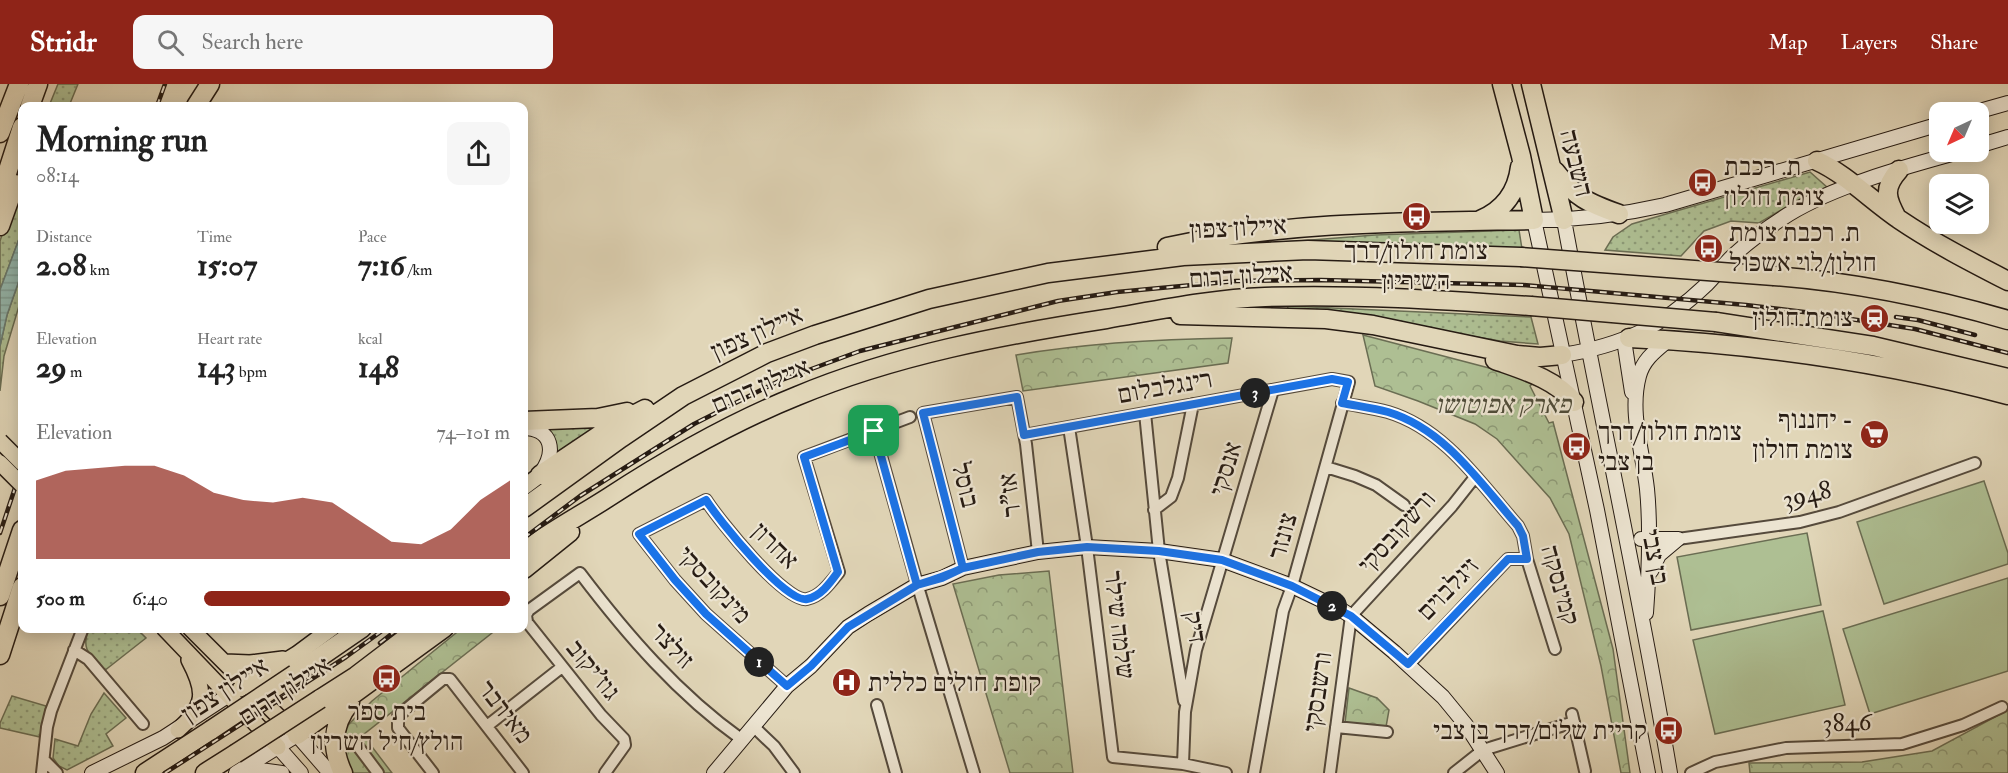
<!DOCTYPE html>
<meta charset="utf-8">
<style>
:root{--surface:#fff;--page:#f6f6f6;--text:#222;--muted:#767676;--accent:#8f2418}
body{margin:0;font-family:"IM FELL Double Pica","Frank Ruhl Libre",serif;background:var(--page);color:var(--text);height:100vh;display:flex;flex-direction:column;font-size:22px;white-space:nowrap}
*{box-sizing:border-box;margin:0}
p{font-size:20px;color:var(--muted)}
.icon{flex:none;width:33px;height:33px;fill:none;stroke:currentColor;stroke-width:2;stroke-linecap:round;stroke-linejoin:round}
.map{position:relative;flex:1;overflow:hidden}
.sheet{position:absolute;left:18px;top:18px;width:510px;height:531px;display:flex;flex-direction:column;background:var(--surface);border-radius:12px;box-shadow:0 3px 15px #0003}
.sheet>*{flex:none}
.needle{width:39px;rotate:224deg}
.tools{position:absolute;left:1929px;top:18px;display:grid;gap:12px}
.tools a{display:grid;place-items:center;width:60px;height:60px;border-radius:12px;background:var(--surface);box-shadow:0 3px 15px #0003;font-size:30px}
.pin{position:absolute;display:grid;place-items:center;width:51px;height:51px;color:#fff;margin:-26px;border-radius:12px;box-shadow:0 3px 9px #0006}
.km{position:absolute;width:30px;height:30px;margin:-15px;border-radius:50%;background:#222;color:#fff;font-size:16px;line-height:30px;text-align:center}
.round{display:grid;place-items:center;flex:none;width:63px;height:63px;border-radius:12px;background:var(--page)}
.overview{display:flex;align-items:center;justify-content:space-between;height:102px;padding:0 18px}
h1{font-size:33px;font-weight:700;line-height:45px}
.metrics{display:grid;grid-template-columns:repeat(3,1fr);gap:9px;height:102px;padding:6px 18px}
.metrics div{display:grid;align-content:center}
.metrics b{font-size:30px;font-weight:700}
.metrics small{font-size:16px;font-weight:400}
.metrics p{font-size:16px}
.chart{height:168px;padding:12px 18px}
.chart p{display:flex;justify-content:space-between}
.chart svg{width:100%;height:108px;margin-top:6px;fill:var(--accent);opacity:.7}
ul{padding:0 18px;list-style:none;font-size:20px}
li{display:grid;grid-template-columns:96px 72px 1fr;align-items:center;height:45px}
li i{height:15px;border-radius:8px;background:var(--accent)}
header{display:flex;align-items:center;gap:36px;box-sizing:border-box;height:84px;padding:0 30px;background:var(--accent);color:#fff}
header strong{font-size:28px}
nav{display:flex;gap:33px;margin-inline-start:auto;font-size:21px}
.search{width:420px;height:54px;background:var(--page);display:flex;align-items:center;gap:15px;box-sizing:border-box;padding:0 21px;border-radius:12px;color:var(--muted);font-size:22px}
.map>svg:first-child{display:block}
.grass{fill:url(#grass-dots);stroke:#6a6d53;stroke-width:1.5}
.park{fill:url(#park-crowns);stroke:#6a6d53;stroke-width:1.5}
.pitch{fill:#aebf93;stroke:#6a6d53;stroke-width:1.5}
.water{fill:url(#water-rules);stroke:#687a71;stroke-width:1.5}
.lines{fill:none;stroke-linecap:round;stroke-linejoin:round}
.street-casing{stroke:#554a3c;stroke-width:14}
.secondary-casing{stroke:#261b13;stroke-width:16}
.primary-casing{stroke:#261b13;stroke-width:18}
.highway-casing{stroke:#261b13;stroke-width:21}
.street{stroke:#ece4d1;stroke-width:10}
.secondary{stroke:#ece4d1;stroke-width:14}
.primary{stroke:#e1d6b8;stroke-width:15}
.highway{stroke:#e1d6b8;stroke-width:18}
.rail-casing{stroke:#261b13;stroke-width:4.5}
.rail{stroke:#ece4d1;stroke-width:2;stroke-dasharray:7;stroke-linecap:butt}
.primary-bridge-casing{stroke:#261b13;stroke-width:18;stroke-linecap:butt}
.highway-bridge-casing{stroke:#261b13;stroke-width:21;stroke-linecap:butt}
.primary-bridge{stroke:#e1d6b8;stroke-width:15}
.highway-bridge{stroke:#e1d6b8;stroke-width:18}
.route-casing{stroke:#fff;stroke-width:12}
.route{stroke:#1a73e8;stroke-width:8}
.labels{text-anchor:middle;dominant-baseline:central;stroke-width:4.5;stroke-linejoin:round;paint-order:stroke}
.street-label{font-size:26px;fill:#261b13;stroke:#ece4d1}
.poi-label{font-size:26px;fill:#261b13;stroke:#ece4d1;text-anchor:start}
.park-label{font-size:26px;font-style:italic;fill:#4f4c39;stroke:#ece4d1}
</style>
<header>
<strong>Stridr</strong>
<div class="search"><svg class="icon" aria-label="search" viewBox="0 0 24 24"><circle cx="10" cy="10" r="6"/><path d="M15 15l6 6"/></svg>Search here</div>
<nav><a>Map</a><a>Layers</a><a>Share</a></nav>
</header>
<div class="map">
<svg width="2008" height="689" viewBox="0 0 2008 689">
<defs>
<pattern id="grass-dots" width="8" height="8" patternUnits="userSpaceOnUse" patternTransform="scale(1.5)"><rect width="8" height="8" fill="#aebf93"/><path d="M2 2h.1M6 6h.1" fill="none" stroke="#8d9a77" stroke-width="1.8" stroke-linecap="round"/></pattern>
<pattern id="park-crowns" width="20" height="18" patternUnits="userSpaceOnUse" patternTransform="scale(1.5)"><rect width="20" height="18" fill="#aebf93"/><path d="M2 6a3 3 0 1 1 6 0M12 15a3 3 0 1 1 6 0" fill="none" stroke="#8d9a77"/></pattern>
<pattern id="water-rules" width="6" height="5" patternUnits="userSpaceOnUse" patternTransform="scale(1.5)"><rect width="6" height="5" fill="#94b9b0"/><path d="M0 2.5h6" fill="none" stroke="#7f9e96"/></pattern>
</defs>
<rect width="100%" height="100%" fill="#e1d6b8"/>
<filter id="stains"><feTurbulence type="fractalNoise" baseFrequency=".00333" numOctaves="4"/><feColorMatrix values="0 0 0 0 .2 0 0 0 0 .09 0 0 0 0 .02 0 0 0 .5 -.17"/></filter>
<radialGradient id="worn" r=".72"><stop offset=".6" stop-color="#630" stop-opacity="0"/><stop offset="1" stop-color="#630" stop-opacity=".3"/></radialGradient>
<path class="grass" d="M58,0h20l-9,22h-20z
M1810,88l18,16 -28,11 -41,24 -28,-2 -27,10 -23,25 -76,-6 8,-13 19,-13z
M22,90v57l-22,59v-49z
M1519,146l3,19 -166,-7 -97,2 116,-9z
M22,188v24l-18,60 -4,35v-45l7,-31z
M1288,222l243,11 7,27 -38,-3 -127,-22 -86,-8z
M601,342l-48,35 -11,-32z
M89,545h48l9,9 -42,33c-13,-15 -24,-22 -15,-42z
M104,609l22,25 -20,16 7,12 -46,24 -8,-4 -6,-8 2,-19 23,7 13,-32z
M12,612l34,10 -6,31 -40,-9v-5z"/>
<path class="park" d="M1363,251l149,39 21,9 -3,3 19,37 4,-1 60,227 17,124h-9l-20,-107 -32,-132 -19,-36 -53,-59 -22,-15 -57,-23 -43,-15z
M1232,254l-4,25 -205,28 -7,-36c71,-12 144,-16 216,-17z
M1049,487l24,202h-63l-57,-189 46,-9z
M461,545h36l-134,106 29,38h-39l-9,-20v-24l28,-28z
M1349,604l28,10 12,12 -3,17 -41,-4z
M2008,626v63h-258l-1,-10 113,-1 70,-11z"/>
<path class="pitch" d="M1984,397l24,72v11l-124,40 -27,-82z
M1807,449l14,72 -130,25 -14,-73z
M2008,494v93l-138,43 -27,-85z
M1823,527l22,94 -130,29 -22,-94z"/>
<path class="water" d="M22,147v41l-15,43 -7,31v-56z"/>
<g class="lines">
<defs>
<path id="street" d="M1342,319c15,3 31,5 46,9 57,17 93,72 130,114l5,10 4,23 28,90
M1145,329l14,138 25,150
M1069,343l18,120 26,210 70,7 43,9
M874,347l42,149 58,193
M1025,351l307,-56 17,3 -57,204 -9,25 -29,162
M1326,383l29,9 21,9 28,20
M1154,426l17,-13 7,-19 15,-74
M1678,455l122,-17 39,-10 136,-49
M963,484l-40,-155 94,-16 9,47 12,108
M74,566l14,9 55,65
M1408,581l100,-106h19
M787,602l-81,-72 -31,-34 -36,-46 67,-34c12,19 80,104 101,99 14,-3 23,-16 32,-27l-35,-115 106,-40
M877,621l19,68
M1572,630l13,57
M487,642l75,-59
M753,642l21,20 20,27
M1336,643l51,5
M354,657l24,32
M44,676l13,13
M1183,680l2,-52 11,-62 77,-260
M42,689l5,-46 4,-16 32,-83
M433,689l-35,-45v-12l45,-37h7l73,94
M605,689l20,-28 -1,-6 -23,-24 -74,-93 -1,-7 3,-5 51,-37c47,62 98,121 161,166
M1330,689l21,-157 101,-110 23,-29
M1454,689l29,-23 91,-28
M1691,689l24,-11 71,-14 116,-4 61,-19 39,-18"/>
<path id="secondary" d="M1976,28l32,-9
M1978,62l30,-9
M1564,136c34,185 75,368 106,553
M1624,256l8,52
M1562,271c59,-9 100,-28 144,-70 10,-10 18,-21 28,-30 16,-15 36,-29 55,-41 48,-29 116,-47 170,-62
M524,344c29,1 32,24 17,45
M1641,455h37
M1651,487l8,-16 19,-16
M1646,529c3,-41 5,-83 1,-124 -4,-37 -18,-76 -8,-113 4,-16 16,-25 28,-35
M278,663l23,26
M92,689l71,-35 66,-43
M236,689l61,-38 33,38
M241,689l19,-3 22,3
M714,689l73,-87 24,-20 37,-39 20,-13 49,-29 25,-7 21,-10 75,-16 49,-5 72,4 63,9 70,26 48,23 11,7 43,36 49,45 23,28 31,48
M1648,689l-51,-263 -63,-290c45,0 87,-5 131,-15l275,-81"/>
<path id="primary" d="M524,403l16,-12
M164,544l114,119
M190,544l101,101
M225,578l25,1 33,-4
M240,605l57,-35 35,-26
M178,646c28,-25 28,-38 11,-70"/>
<path id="highway" d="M1531,0l33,136
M30,22l8,-22
M196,22l14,-22
M0,49l19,-49
M1817,77c29,13 56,41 83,59 34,23 71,42 108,61
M1555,87c21,27 33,32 64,43
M0,111l22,-68
M1897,134c-11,-20 -14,-30 2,-48
M1480,136c24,-10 37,-28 40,-53
M0,142l15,-42
M1167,163c120,-26 245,-25 367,-27l-13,-64 -19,-72
M1774,192c79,6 158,22 234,44
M1180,231l146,4 47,6 144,30 23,2 22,-2
M1716,238l157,24 135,32
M1629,254c128,6 255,24 379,57
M1495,276c28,10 60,19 79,42
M524,337l74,-3 29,-6
M540,391l76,-51 29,-15
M524,424l97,-70 62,-42 84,-43 48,-18 114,-36 119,-26 135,-17 125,-6 213,7
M524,467c27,-20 57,-36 85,-54 60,-39 121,-74 188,-101 98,-41 205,-61 309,-77 53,-9 105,-20 159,-22 89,-3 178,3 266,9
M524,485l46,-37
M0,512l22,-66
M0,571l22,-68
M295,590l67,-46
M320,615l36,-23 63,-48
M297,651l147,-107
M145,689l66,-43
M205,689l30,-19
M343,689c-12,-25 -11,-49 7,-70"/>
</defs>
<use href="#street" class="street-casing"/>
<use href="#secondary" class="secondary-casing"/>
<use href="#primary" class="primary-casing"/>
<use href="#highway" class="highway-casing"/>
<use href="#street" class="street"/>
<use href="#secondary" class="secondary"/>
<use href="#primary" class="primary"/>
<use href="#highway" class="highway"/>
<defs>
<path id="rail" d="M157,22l8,-22
M1896,233l22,3 57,15
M12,391l10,-29
M0,449l22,-66
M524,454l56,-42 114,-72 85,-43 81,-30 198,-50 59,-9 119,-11 85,-1 202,5 223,20 66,8 103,16 93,24
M380,559l19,-15
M165,689l181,-116 40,-29"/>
</defs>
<use href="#rail" class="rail-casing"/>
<use href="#rail" class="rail"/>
<defs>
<path id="primary-bridge" d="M0,357l22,22
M0,379l22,22"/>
<path id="highway-bridge" d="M1521,173l253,19
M1531,222l185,16
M211,646l84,-56
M235,670l85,-55"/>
</defs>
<use href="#primary-bridge" class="primary-bridge-casing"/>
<use href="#highway-bridge" class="highway-bridge-casing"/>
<use href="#primary-bridge" class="primary-bridge"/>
<use href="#highway-bridge" class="highway-bridge"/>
</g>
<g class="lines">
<defs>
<path id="route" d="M874,347l-70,26 34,115c-8,11 -17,24 -31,27 -21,5 -89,-80 -101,-99l-67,34 36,46 31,34 81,72 24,-20 37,-39 69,-42 25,-7 21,-10 75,-16 49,-5 72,4 63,9 70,26 59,30 57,48 100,-105h19l-4,-23 -5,-10c-37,-42 -73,-97 -130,-114 -15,-4 -31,-6 -46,-9l6,-21 -16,-3 -308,56 -7,-38 -94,16 40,155c-15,7 -30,12 -46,17l-43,-154"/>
</defs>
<use href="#route" class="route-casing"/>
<use href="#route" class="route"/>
</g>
<defs>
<symbol id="bus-disc" viewBox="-11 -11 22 22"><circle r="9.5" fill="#8f2418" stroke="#ece4d1"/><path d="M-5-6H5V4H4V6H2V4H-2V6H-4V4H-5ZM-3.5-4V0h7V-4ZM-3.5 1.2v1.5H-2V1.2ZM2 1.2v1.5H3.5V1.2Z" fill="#fff"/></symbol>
<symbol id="station-disc" viewBox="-11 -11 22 22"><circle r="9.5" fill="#8f2418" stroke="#ece4d1"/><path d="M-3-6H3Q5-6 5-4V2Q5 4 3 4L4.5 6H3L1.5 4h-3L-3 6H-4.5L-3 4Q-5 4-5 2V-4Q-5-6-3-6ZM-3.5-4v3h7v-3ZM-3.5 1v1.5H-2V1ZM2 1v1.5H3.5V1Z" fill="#fff"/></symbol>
<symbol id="supermarket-disc" viewBox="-11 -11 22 22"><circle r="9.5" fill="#8f2418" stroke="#ece4d1"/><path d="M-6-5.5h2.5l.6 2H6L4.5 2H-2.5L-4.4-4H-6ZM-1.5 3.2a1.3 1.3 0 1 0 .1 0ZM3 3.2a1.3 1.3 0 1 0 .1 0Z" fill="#fff"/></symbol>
<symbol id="hospital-disc" viewBox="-11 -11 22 22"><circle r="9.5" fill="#8f2418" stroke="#ece4d1"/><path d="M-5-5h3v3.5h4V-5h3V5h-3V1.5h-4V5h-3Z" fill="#fff"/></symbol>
</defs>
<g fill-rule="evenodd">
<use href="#bus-disc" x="1686" y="82" width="33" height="33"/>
<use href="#bus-disc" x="1400" y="116" width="33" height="33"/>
<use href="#bus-disc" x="1692" y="148" width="33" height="33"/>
<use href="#station-disc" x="1858" y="218" width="33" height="33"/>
<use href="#supermarket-disc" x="1858" y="334" width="33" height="33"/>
<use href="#bus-disc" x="1560" y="346" width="33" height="33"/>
<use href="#bus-disc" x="370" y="578" width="33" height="33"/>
<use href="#hospital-disc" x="830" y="582" width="33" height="33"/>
<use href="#bus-disc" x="1652" y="630" width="33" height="33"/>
</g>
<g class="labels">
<g class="street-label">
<text transform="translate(1576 79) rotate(76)">השבעה</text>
<text transform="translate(1238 144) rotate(-3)">איילון צפון</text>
<text transform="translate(1241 192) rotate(-4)">איילון דרום</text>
<text transform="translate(757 249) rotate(-24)">איילון צפון</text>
<text transform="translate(761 302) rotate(-23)">איילון דרום</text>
<text transform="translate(1165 303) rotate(-10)">רינגלבלום</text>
<text transform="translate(1226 385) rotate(-73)">אנסקי</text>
<text transform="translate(965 401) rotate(76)">בוסל</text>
<text transform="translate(1010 411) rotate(-97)">אז"ר</text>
<text transform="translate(1807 411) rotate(-13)">3948</text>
<text transform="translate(1397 448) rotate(-48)">ורשקובסקי</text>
<text transform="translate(1283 452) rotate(-74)">צונזר</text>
<text transform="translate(775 462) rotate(45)">אחרון</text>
<text transform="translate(1655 473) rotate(79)">בן צבי</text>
<text transform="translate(714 501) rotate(47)">מינקובסקי</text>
<text transform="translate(1560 501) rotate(74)">קמינסקה</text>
<text transform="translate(1448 505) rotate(-46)">זיגלבוים</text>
<text transform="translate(1119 541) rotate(83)">שלמה שילר</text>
<text transform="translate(1195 543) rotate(80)">דיק</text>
<text transform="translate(672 562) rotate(47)">זולצר</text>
<text transform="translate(593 586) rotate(51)">גוז'יקוב</text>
<text transform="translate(225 606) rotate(-33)">איילון צפון</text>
<text transform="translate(285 607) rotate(-33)">איילון דרום</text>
<text transform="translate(1318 608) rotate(-82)">ורשבסקי</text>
<text transform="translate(505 628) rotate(52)">מאירבר</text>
<text transform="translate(1847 639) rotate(-2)">3846</text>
</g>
<g class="poi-label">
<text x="1724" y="83">ת. רכבת<tspan x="1724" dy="30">צומת חולון</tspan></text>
<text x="1729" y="149">ת. רכבת צומת<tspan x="1729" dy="30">חולון/לוי אשכול</tspan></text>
<text x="1416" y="167" text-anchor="middle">צומת חולון/דרך<tspan x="1416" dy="30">השיריון</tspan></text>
<text x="1853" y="234" text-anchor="end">צומת חולון</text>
<text x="1853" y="336" text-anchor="end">יחננוף -<tspan x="1853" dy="30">צומת חולון</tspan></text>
<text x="1598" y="348">צומת חולון/דרך<tspan x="1598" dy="30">בן צבי</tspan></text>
<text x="868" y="599">קופת חולים כללית</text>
<text x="387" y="628" text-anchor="middle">בית ספר<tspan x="387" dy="30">הולץ/חיל השריון</tspan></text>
<text x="1647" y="647" text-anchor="end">קריית שלום/דרך בן צבי</text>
</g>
<g class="park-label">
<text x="1503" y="321">פארק אפוטושו</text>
</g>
</g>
<rect width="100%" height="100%" filter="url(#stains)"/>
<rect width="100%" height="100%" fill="url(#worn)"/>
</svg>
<div class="tools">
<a><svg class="needle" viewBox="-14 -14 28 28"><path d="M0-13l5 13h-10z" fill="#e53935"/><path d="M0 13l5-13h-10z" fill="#767676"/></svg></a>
<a><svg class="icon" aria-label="layers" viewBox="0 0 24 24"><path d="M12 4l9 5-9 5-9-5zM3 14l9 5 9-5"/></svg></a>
</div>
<div class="pin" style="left:874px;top:347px;background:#1e9e55"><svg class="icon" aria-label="arrive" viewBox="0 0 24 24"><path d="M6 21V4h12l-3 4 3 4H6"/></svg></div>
<b class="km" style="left:759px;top:578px">1</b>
<b class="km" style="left:1332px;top:522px">2</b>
<b class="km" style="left:1255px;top:309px">3</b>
<section class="sheet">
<div class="overview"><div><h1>Morning run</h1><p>08:14</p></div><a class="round"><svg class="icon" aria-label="share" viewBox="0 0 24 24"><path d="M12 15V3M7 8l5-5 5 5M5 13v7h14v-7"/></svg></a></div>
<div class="metrics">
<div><p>Distance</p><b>2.08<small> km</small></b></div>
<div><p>Time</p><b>15:07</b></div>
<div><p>Pace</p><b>7:16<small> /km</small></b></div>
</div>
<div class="metrics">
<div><p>Elevation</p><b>29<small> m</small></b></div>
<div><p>Heart rate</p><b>143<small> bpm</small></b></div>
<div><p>kcal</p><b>148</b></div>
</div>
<div class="chart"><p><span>Elevation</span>74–101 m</p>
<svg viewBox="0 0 160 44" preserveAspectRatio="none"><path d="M0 44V12L10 8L20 7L30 6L40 6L50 10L60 17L70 20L80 21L90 19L100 21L110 29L120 37L130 38L140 32L150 20L160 12V44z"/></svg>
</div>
<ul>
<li><b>500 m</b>6:40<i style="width:100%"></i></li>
</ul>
</section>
</div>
